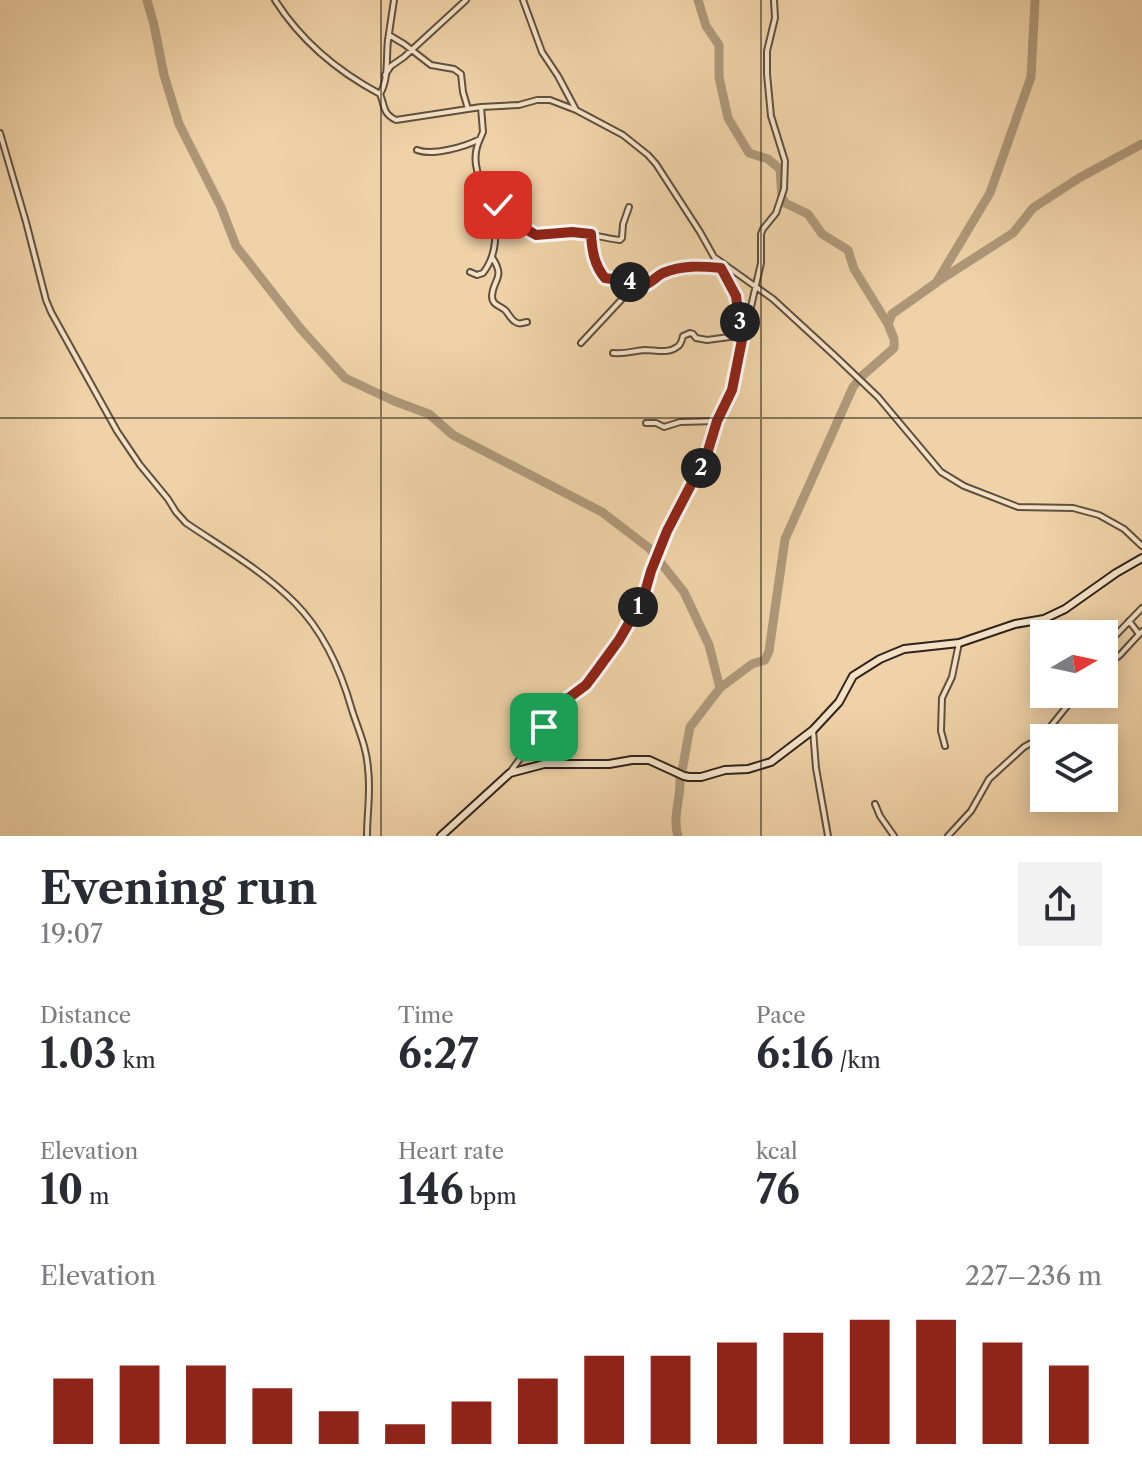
<!DOCTYPE html>
<meta charset="utf-8">
<style>
:root{--surface:#fff;--page:#f2f2f3;--text:#2b2b33;--muted:#7c7c81;--accent:#8f2418}
body{margin:0;font-family:"Libre Caslon Text",serif;background:var(--page);color:var(--text);height:100vh;display:flex;flex-direction:column;font-size:30px;white-space:nowrap}
*{box-sizing:border-box;margin:0}
p{font-size:26px;color:var(--muted)}
.icon{flex:none;width:44px;height:44px;fill:none;stroke:currentColor;stroke-width:2;stroke-linecap:round;stroke-linejoin:round}
.map{position:relative;height:836px;overflow:hidden}
.panel{display:flex;flex-direction:column;background:var(--surface);flex:1}
.panel>*{flex:none}
.needle{width:52px;rotate:81deg}
.buttons{position:absolute;left:1030px;top:620px;display:grid;gap:16px}
.buttons a{display:grid;place-items:center;width:88px;height:88px;border-radius:0px;background:var(--surface);box-shadow:0 4px 20px #0003;font-size:40px}
.pin{position:absolute;display:grid;place-items:center;width:68px;height:68px;color:#fff;margin:-34px;border-radius:16px;box-shadow:0 4px 12px #0006}
.km{position:absolute;width:40px;height:40px;margin:-20px;border-radius:50%;background:#222;color:#fff;font-size:22px;line-height:40px;text-align:center}
.round{display:grid;place-items:center;flex:none;width:84px;height:84px;border-radius:0px;background:var(--page)}
.headline{display:flex;align-items:center;justify-content:space-between;height:136px;padding:0 40px}
h1{font-size:44px;font-weight:700;line-height:60px}
.metrics{display:grid;grid-template-columns:repeat(3,1fr);gap:12px;height:136px;padding:8px 40px}
.metrics div{display:grid;align-content:center}
.metrics b{font-size:40px;font-weight:700}
.metrics small{font-size:22px;font-weight:400}
.metrics p{font-size:22px}
.chart{height:224px;padding:16px 40px}
.chart p{display:flex;justify-content:space-between}
.chart svg{width:100%;height:144px;margin-top:8px;stroke:var(--accent);stroke-width:6}
.map>svg:first-child{display:block}
.lines{fill:none;stroke-linecap:round;stroke-linejoin:round}
.river{stroke:#ae9778;stroke-width:9}
.street-casing{stroke:#60503f;stroke-width:8}
.secondary-casing{stroke:#30241c;stroke-width:10}
.street{stroke:#f5e2c6;stroke-width:4}
.secondary{stroke:#f5e2c6;stroke-width:6}
.route-casing{stroke:#fff;stroke-width:16}
.route{stroke:#8f2418;stroke-width:10}
.grid{fill:none;stroke:#30241c;stroke-width:2;stroke-opacity:0.55}
</style>
<div class="map">
<svg width="1142" height="836" viewBox="0 0 1142 836">
<rect width="100%" height="100%" fill="#efd2a7"/>
<filter id="stains"><feTurbulence type="fractalNoise" baseFrequency=".0025" numOctaves="4"/><feColorMatrix values="0 0 0 0 .2 0 0 0 0 .09 0 0 0 0 .02 0 0 0 .5 -.17"/></filter>
<radialGradient id="worn" r=".72"><stop offset=".6" stop-color="#630" stop-opacity="0"/><stop offset="1" stop-color="#630" stop-opacity=".3"/></radialGradient>
<g class="lines">
<path class="river" d="M147,0l7,25 10,50 15,49 42,83 15,39 64,82 45,50 49,23 35,13 24,21 149,77 47,36 35,44 25,53 11,43
M698,0l8,26 13,19v32l9,41 21,35 19,6 12,10 2,28 3,6 23,11 14,20 26,16 6,19 34,55
M937,282l76,-49 20,-25 46,-30 63,-34
M682,771l8,-44 30,-39 32,-24 13,-4 4,-9 16,-112 68,-152 9,-11 32,-28v-9l-6,-15 4,-10 44,-31 54,-90 41,-116 4,-77
M678,836c-6,-18 3,-38 2,-57"/>
<defs>
<path id="street" d="M275,0c26,41 62,71 105,94 5,12 2,19 16,26l85,-13 38,-2 18,-5h13l26,10 47,25 25,20 8,9 44,68 14,25 59,42 62,57 43,41 63,75 23,14 54,21 55,1 26,7 25,14 18,17
M523,0l19,52 16,24 17,32
M389,35l15,9 27,21 23,4 7,5 2,18 5,17
M385,75l6,-9 13,-9 62,-57
M380,94c9,-15 6,-37 8,-54 2,-13 4,-27 6,-40
M0,133l26,89 20,78 5,12 66,119 23,34 28,34 8,13 10,11c37,25 77,48 109,80 29,29 46,68 57,107 6,19 15,38 16,59 3,22 -1,45 -1,67
M480,139c-15,32 10,59 33,80 6,5 12,12 20,15 12,4 26,-2 38,-2 16,1 32,6 49,8l2,-2 1,-14 6,-17
M417,150c15,6 48,-3 63,-11l3,-7 -2,-25
M591,234c3,48 14,45 56,50 6,-3 10,-8 16,-11 19,-8 37,-7 58,-5
M492,257c14,22 1,21 0,39 0,9 7,9 13,14 3,3 5,8 9,11 5,4 7,2 13,1
M470,272l7,3 6,-2c18,-23 13,-53 5,-79
M581,343l56,-60
M613,353c13,1 20,-2 32,-3 10,0 23,4 32,-3 4,-2 5,-7 6,-11l7,-3 3,1 3,4 11,2 30,-4 5,4 -6,-44 -21,-36
M646,423h10l8,4 16,-5 37,-1
M1044,619l16,15
M1129,621l10,13
M1104,641l11,-5 27,-28
M1104,667l16,-12 22,-24
M813,730l3,38 12,68
M945,746l-4,-15 1,-33 10,-21 7,-34
M511,771l48,-66 27,-20 9,-12 24,-33 13,-26 11,-15 8,-28 16,-40 23,-47 12,-17 15,-46 15,-31 29,-127v-29l2,-5 13,-16 8,-24 1,-28 -14,-45 -4,-42v-23l8,-33 -1,-18
M875,804l5,12 14,20
M948,836l23,-25 18,-32 35,-32 18,-10 35,-43"/>
<path id="secondary" d="M441,836l69,-63 34,-9h65l23,-4h17l35,16 5,1h12l24,-7 23,-1 23,-7 42,-32 26,-28 14,-26 27,-17 24,-10 55,-6 56,-19 29,-5 21,-10 51,-36 26,-15"/>
</defs>
<use href="#street" class="street-casing"/>
<use href="#secondary" class="secondary-casing"/>
<use href="#street" class="street"/>
<use href="#secondary" class="secondary"/>
</g>
<g class="lines">
<defs>
<path id="route" d="M498,205l26,23 12,7 36,-3 19,2c1,16 3,31 14,44l42,6c6,-3 10,-8 16,-11 20,-8 36,-7 58,-5l15,28 6,44 -10,50 -15,31 -10,33 -40,77 -16,40 -8,28 -24,41 -24,33 -9,12 -27,20 -15,22"/>
</defs>
<use href="#route" class="route-casing"/>
<use href="#route" class="route"/>
</g>
<path class="grid" d="M381,0v836M761,0v836M0,418h1142"/>
<rect width="100%" height="100%" filter="url(#stains)"/>
<rect width="100%" height="100%" fill="url(#worn)"/>
</svg>
<div class="buttons">
<a><svg class="needle" viewBox="-14 -14 28 28"><path d="M0-13l5 13h-10z" fill="#e53935"/><path d="M0 13l5-13h-10z" fill="#7c7c81"/></svg></a>
<a><svg class="icon" aria-label="layers" viewBox="0 0 24 24"><path d="M12 4l9 5-9 5-9-5zM3 14l9 5 9-5"/></svg></a>
</div>
<div class="pin" style="left:544px;top:727px;background:#1e9e55"><svg class="icon" aria-label="arrive" viewBox="0 0 24 24"><path d="M6 21V4h12l-3 4 3 4H6"/></svg></div>
<div class="pin" style="left:498px;top:205px;background:#d93025"><svg class="icon" aria-label="check" viewBox="0 0 24 24"><path d="M5 12l5 5 9-10"/></svg></div>
<b class="km" style="left:638px;top:607px">1</b>
<b class="km" style="left:701px;top:468px">2</b>
<b class="km" style="left:740px;top:322px">3</b>
<b class="km" style="left:630px;top:282px">4</b>
</div>
<section class="panel">
<div class="headline"><div><h1>Evening run</h1><p>19:07</p></div><a class="round"><svg class="icon" aria-label="share" viewBox="0 0 24 24"><path d="M12 15V3M7 8l5-5 5 5M5 13v7h14v-7"/></svg></a></div>
<div class="metrics">
<div><p>Distance</p><b>1.03<small> km</small></b></div>
<div><p>Time</p><b>6:27</b></div>
<div><p>Pace</p><b>6:16<small> /km</small></b></div>
</div>
<div class="metrics">
<div><p>Elevation</p><b>10<small> m</small></b></div>
<div><p>Heart rate</p><b>146<small> bpm</small></b></div>
<div><p>kcal</p><b>76</b></div>
</div>
<div class="chart"><p><span>Elevation</span>227–236 m</p>
<svg viewBox="0 0 160 44" preserveAspectRatio="none"><path d="M5 44V24M15 44V20M25 44V20M35 44V27M45 44V34M55 44V38M65 44V31M75 44V24M85 44V17M95 44V17M105 44V13M115 44V10M125 44V6M135 44V6M145 44V13M155 44V20"/></svg>
</div>
</section>
